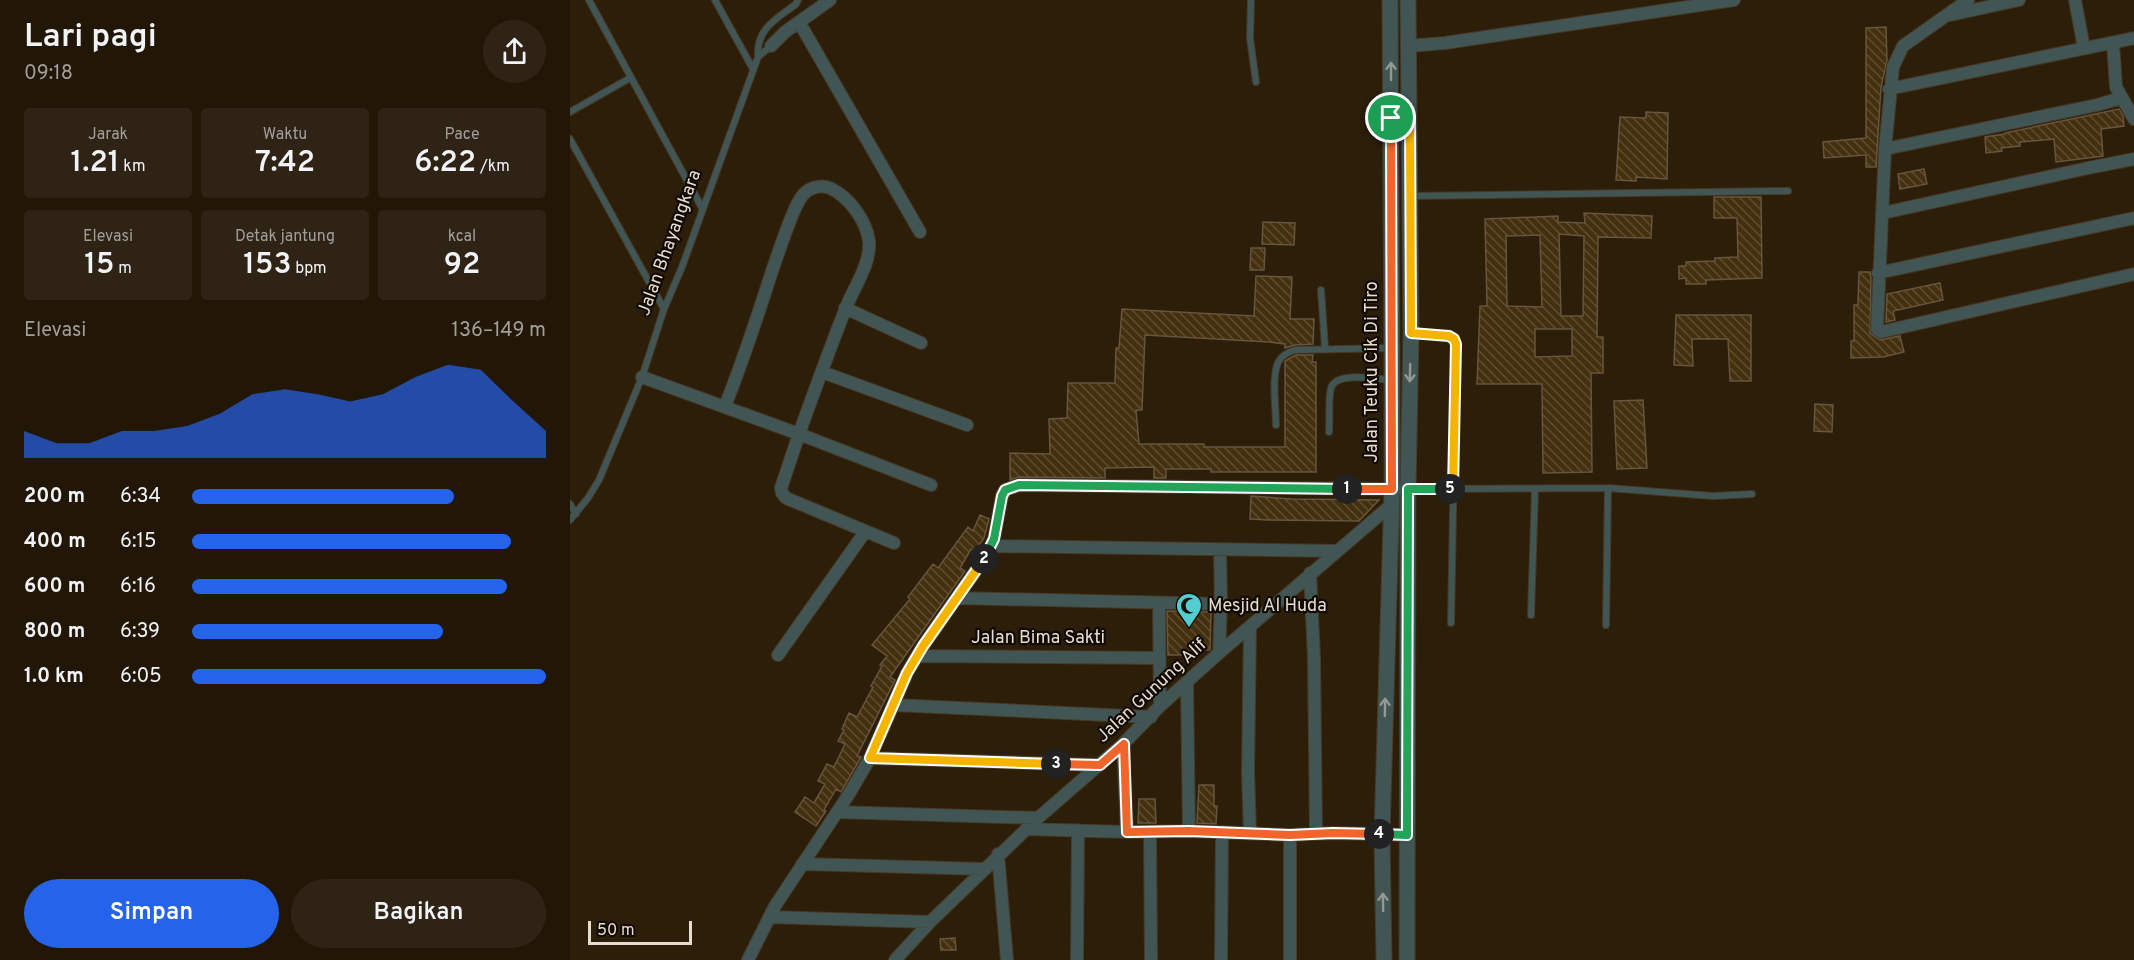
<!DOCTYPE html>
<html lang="id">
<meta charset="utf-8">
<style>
:root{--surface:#221607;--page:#2e2315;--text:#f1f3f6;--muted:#a29f9b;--accent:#2563eb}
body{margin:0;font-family:Overpass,sans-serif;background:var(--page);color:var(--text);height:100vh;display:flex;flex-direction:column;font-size:22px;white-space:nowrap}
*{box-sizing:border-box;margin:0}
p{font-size:20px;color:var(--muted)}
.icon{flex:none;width:33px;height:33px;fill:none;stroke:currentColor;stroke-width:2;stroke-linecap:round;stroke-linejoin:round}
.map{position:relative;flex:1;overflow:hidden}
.drawer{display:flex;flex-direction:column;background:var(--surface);width:570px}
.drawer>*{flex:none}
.scale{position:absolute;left:18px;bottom:15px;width:104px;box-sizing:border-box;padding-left:6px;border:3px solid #e6dccf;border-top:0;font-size:16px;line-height:21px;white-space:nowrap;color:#e6dccf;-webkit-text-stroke:4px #100a03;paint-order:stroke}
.pin{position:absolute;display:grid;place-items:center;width:51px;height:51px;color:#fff;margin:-26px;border:3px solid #fff;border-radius:50%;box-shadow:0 2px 6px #0007}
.km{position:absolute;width:30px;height:30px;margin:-15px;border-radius:50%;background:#222;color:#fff;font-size:16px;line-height:30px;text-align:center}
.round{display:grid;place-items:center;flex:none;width:63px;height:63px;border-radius:32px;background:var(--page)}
.overview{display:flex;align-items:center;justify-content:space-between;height:102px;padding:0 24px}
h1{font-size:33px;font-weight:600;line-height:45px}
.figures{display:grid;grid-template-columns:repeat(3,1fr);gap:9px;height:102px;padding:6px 24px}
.figures div{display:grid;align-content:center;border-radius:6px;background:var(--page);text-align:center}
.figures b{font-size:30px;font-weight:600}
.figures small{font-size:16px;font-weight:400}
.figures p{font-size:16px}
.chart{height:168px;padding:12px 24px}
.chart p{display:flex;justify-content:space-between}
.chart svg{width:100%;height:108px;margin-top:6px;fill:var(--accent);opacity:.7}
.action{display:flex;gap:12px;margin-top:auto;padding:12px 24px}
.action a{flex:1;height:69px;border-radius:36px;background:var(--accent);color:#fff;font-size:24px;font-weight:600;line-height:69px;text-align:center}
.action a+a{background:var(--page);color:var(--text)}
ul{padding:0 24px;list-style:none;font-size:20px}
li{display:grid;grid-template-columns:96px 72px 1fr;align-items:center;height:45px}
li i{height:15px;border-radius:8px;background:var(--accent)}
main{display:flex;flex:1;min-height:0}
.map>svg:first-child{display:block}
.building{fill:url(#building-back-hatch);stroke:#66553f;stroke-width:1.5;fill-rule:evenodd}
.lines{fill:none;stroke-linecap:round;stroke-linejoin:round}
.service-casing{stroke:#473925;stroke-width:8}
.minor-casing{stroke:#473925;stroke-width:14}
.tertiary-casing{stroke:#473925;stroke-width:17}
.service{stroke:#415555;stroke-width:6}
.minor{stroke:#415555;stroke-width:12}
.tertiary{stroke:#415555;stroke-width:15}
.oneway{stroke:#949892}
.split-1-casing{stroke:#fff;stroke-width:12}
.split-2-casing{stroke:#fff;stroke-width:12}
.split-3-casing{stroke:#fff;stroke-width:12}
.split-4-casing{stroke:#fff;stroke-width:12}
.split-5-casing{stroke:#fff;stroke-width:12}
.split-6-casing{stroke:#fff;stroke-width:12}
.split-1{stroke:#f0652b;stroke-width:8}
.split-2{stroke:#22a559;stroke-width:8}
.split-3{stroke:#f5b400;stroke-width:8}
.split-4{stroke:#f0652b;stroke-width:8}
.split-5{stroke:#22a559;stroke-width:8}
.split-6{stroke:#f5b400;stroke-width:8}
.labels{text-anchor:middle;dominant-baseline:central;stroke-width:4.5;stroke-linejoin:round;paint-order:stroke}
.street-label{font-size:18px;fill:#e6dccf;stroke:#100a03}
.poi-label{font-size:18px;fill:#e6dccf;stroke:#100a03;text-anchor:start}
</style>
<main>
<section class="drawer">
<div class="overview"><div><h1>Lari pagi</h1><p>09:18</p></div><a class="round"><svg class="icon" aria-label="share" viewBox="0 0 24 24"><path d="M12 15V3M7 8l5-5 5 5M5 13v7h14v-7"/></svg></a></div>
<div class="figures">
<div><p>Jarak</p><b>1.21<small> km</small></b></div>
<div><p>Waktu</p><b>7:42</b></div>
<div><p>Pace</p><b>6:22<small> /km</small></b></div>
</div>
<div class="figures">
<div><p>Elevasi</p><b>15<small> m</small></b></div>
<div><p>Detak jantung</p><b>153<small> bpm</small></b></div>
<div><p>kcal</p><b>92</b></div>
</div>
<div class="chart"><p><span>Elevasi</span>136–149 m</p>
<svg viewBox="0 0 160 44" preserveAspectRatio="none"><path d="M0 44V33L10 38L20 38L30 33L40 33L50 31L60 26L70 18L80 16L90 18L100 21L110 18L120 11L130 6L140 8L150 21L160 33V44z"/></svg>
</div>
<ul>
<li><b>200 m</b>6:34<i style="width:74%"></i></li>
<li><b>400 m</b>6:15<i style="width:90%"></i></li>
<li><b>600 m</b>6:16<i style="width:89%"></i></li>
<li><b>800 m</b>6:39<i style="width:71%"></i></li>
<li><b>1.0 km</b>6:05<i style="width:100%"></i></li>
</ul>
<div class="action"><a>Simpan</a><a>Bagikan</a></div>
</section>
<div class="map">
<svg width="1564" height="960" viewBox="0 0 1564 960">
<defs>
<pattern id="building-back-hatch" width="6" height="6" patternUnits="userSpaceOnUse" patternTransform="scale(1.5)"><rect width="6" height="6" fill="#442f0e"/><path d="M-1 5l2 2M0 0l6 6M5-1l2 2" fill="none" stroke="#5f4d30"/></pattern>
</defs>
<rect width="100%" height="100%" fill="#2d1e09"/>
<path class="building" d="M1316,27l1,33 -6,27 -5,80h-10v-12l-42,3 -1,-16 43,-4v-110z
M1549,109l4,7 1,10 -23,3 2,27 -47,6 -2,-23 -34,3v4l-19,2 1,3 -16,2 -1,-16 20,-3v-1z
M1076,112l22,1 -1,66 -31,-2v4l-20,-1 4,-63 26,1z
M1354,169l3,15 -27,5 -2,-15z
M1144,197h47l1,81 -56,2v4h-20v-6l-7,1v-13h7v-4l29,-1v-3l23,-1 -1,-39h-23z
M1014,213l68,3 -1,22 -53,-1 -1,100h6v36h-12l1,99 -49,1 -1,-89h-65l3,-78h7l-2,-87 73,-3v6l27,1zM989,234l25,2 -1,80h-22zM970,235l2,72 -35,-1 -1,-70zM965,329h37v27l-37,1z
M693,222l32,1 -1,22 -32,-1z
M681,248h14l-1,22h-14z
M1289,272h11l1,5 -1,56 10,7 20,-4 4,16 -21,5 -32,1v-17h3v-36h4z
M686,276l36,1 -2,42h24l-1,25 -18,1 -10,3v-4l-16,-2 -124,-7 -3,75h-6l3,34h65v3h81v-86l11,-6h17l-1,7h4v110h-105v-3h-45v9h-12v-11l-49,1v10l-86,-1 -9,3v-27l40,1 -1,-35 18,-1 1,-35h47l1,-35h3l3,-39 132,7z
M1370,283l3,17 -50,11 2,9 -9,2 1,-28z
M1106,315h75v66h-21l-2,-42h-36l1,27 -19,-1z
M1073,400l4,68 -30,1 -3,-68z
M1245,404l18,1 -1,27 -18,-1z
M681,496l40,3 88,1 -20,21 -91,-1 -18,-1z
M410,515l9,4 -5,19 -9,13 -4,-2 -11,19 5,3 -75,106 5,3 -38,76 4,1 -20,35 -5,-3 -12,21 2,1 -10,15 -21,-14 10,-15 9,6 11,-19 -7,-3 9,-17 7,3 11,-23 -7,-3 6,-11 -2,-1 7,-16 8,4 16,-30 -2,-1 11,-20 -2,-1 7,-9 -15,-11 38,-46 -2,-2 25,-33 5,4 30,-41 5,4z
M597,611l44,1 -1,38 -21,-1v6h-21z
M629,785h15v21h3l-1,18 -19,-1z
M569,799h16l1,24h-18z
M385,938l1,12h-15l-1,-11z"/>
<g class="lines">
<defs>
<path id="service" d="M19,0l113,208
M145,0l38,69
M681,0l-1,38 6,44
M188,57c-2,-28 17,-37 38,-53l2,-4
M0,112l60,-34
M0,139l94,170
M842,196l376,-5
M751,290l4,58
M841,333l38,3 5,3 2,5 -5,279
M706,425c0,-15 -5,-52 3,-64 3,-6 10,-9 16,-11l97,-2
M759,432c1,-12 -1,-33 2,-44 5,-17 45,-9 59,-8
M838,489l200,-1 105,8 39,-2
M0,504l6,10
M0,520l18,-22 11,-18 43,-103 22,-68 18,-42 76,-210 13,-11
M961,615l4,-126
M1036,625l2,-137"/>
<path id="minor" d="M1398,0l-65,46 -10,21 -8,82 -8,180 4,3 253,-58
M1505,0l9,48
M1380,15l69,-15
M229,22l121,210
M1543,43l3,44 18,32
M201,46l14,-14 45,-32
M838,46l37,-3 289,-43
M1319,89l245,-51
M1315,149l212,-44 24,-7
M1313,213l205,-45 46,-9
M1308,273l256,-55
M275,308l76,35
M252,372l145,53
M72,377l157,57c15,-42 30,-83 46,-124 8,-22 26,-45 24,-69 -3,-21 -20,-44 -39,-53 -10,-4 -22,0 -28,8 -10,13 -23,56 -29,72 -15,47 -30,93 -48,138
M324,543l-108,-45 -4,-5 -1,-5 18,-54 132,51
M421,546l346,5
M740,573l4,85 2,175
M387,598l264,6
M589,603l1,103
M680,627l-2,145 2,61
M649,653l2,-49 -1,-54
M208,655l87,-123
M347,656l241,2
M617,683l2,148
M324,705l257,12
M553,744l4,88
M300,758l230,7
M267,812l201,6
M456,829l101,3 62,-1 101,4 43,-2 74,2
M580,832l1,128
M428,854l9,106
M232,864l182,5
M199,917l161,5
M178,960l27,-54 74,-112 21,-36 37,-85 16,-27 65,-93 6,-14 8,-43 3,-6 14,-5 381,4
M325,960l35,-38 108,-104 85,-74 37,-38 59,-53 171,-147
M507,960l1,-130
M651,960l1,-128
M720,960v-125"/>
<path id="tertiary" d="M814,960l-2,-125 10,-346v-109l-2,-380
M837,960l1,-471 3,-156 -3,-333"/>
</defs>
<use href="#service" class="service-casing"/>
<use href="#minor" class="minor-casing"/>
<use href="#tertiary" class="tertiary-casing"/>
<use href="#service" class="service"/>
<use href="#minor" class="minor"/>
<use href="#tertiary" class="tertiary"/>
</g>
<defs><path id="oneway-shaft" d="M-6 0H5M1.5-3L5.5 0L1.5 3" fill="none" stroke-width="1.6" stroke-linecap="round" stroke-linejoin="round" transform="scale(1.5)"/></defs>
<g class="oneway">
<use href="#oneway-shaft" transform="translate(821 71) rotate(-90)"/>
<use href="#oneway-shaft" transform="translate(840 373) rotate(91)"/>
<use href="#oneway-shaft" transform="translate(815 707) rotate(-89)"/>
<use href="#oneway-shaft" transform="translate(813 902) rotate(-91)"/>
</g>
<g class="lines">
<defs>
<path id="split-1" d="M777,489h45l-1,-371"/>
<path id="split-2" d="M414,559l10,-20 8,-43 3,-6 14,-5 328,4"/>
<path id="split-3" d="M414,559l-61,87 -16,27 -37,85 186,6"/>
<path id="split-4" d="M486,764l44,1 24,-21 3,88 62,-1 101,4 43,-2 46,1"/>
<path id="split-5" d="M809,834l28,1 1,-346h42"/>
<path id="split-6" d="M821,118l19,-2 1,217 38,3 5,3 2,5 -3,145h-3"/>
</defs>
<use href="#split-1" class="split-1-casing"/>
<use href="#split-2" class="split-2-casing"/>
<use href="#split-3" class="split-3-casing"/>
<use href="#split-4" class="split-4-casing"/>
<use href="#split-5" class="split-5-casing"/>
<use href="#split-6" class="split-6-casing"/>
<use href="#split-1" class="split-1"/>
<use href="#split-2" class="split-2"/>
<use href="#split-3" class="split-3"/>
<use href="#split-4" class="split-4"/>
<use href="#split-5" class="split-5"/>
<use href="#split-6" class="split-6"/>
</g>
<defs>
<symbol id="mosque-pin" viewBox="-11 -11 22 30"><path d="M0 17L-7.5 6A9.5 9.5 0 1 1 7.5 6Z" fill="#52cdd0" stroke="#100a03"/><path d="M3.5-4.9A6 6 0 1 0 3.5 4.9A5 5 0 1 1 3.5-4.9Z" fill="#111"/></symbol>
</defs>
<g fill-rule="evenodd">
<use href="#mosque-pin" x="604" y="591" width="30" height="40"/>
</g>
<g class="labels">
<g class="street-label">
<text transform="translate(100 243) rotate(-70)">Jalan Bhayangkara</text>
<text transform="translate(802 372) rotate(-90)">Jalan Teuku Cik Di Tiro</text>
<text x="468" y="638">Jalan Bima Sakti</text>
<text transform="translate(582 691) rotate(-43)">Jalan Gunung Alif</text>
</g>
<g class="poi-label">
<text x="638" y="606">Mesjid Al Huda</text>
</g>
</g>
</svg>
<div class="scale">50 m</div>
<div class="pin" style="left:821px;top:118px;background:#1e9e55"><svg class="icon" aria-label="arrive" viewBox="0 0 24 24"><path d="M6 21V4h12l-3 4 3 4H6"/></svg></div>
<b class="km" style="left:777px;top:489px">1</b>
<b class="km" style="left:414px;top:559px">2</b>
<b class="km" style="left:486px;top:764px">3</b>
<b class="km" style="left:809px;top:834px">4</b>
<b class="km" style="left:880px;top:489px">5</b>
</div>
</main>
